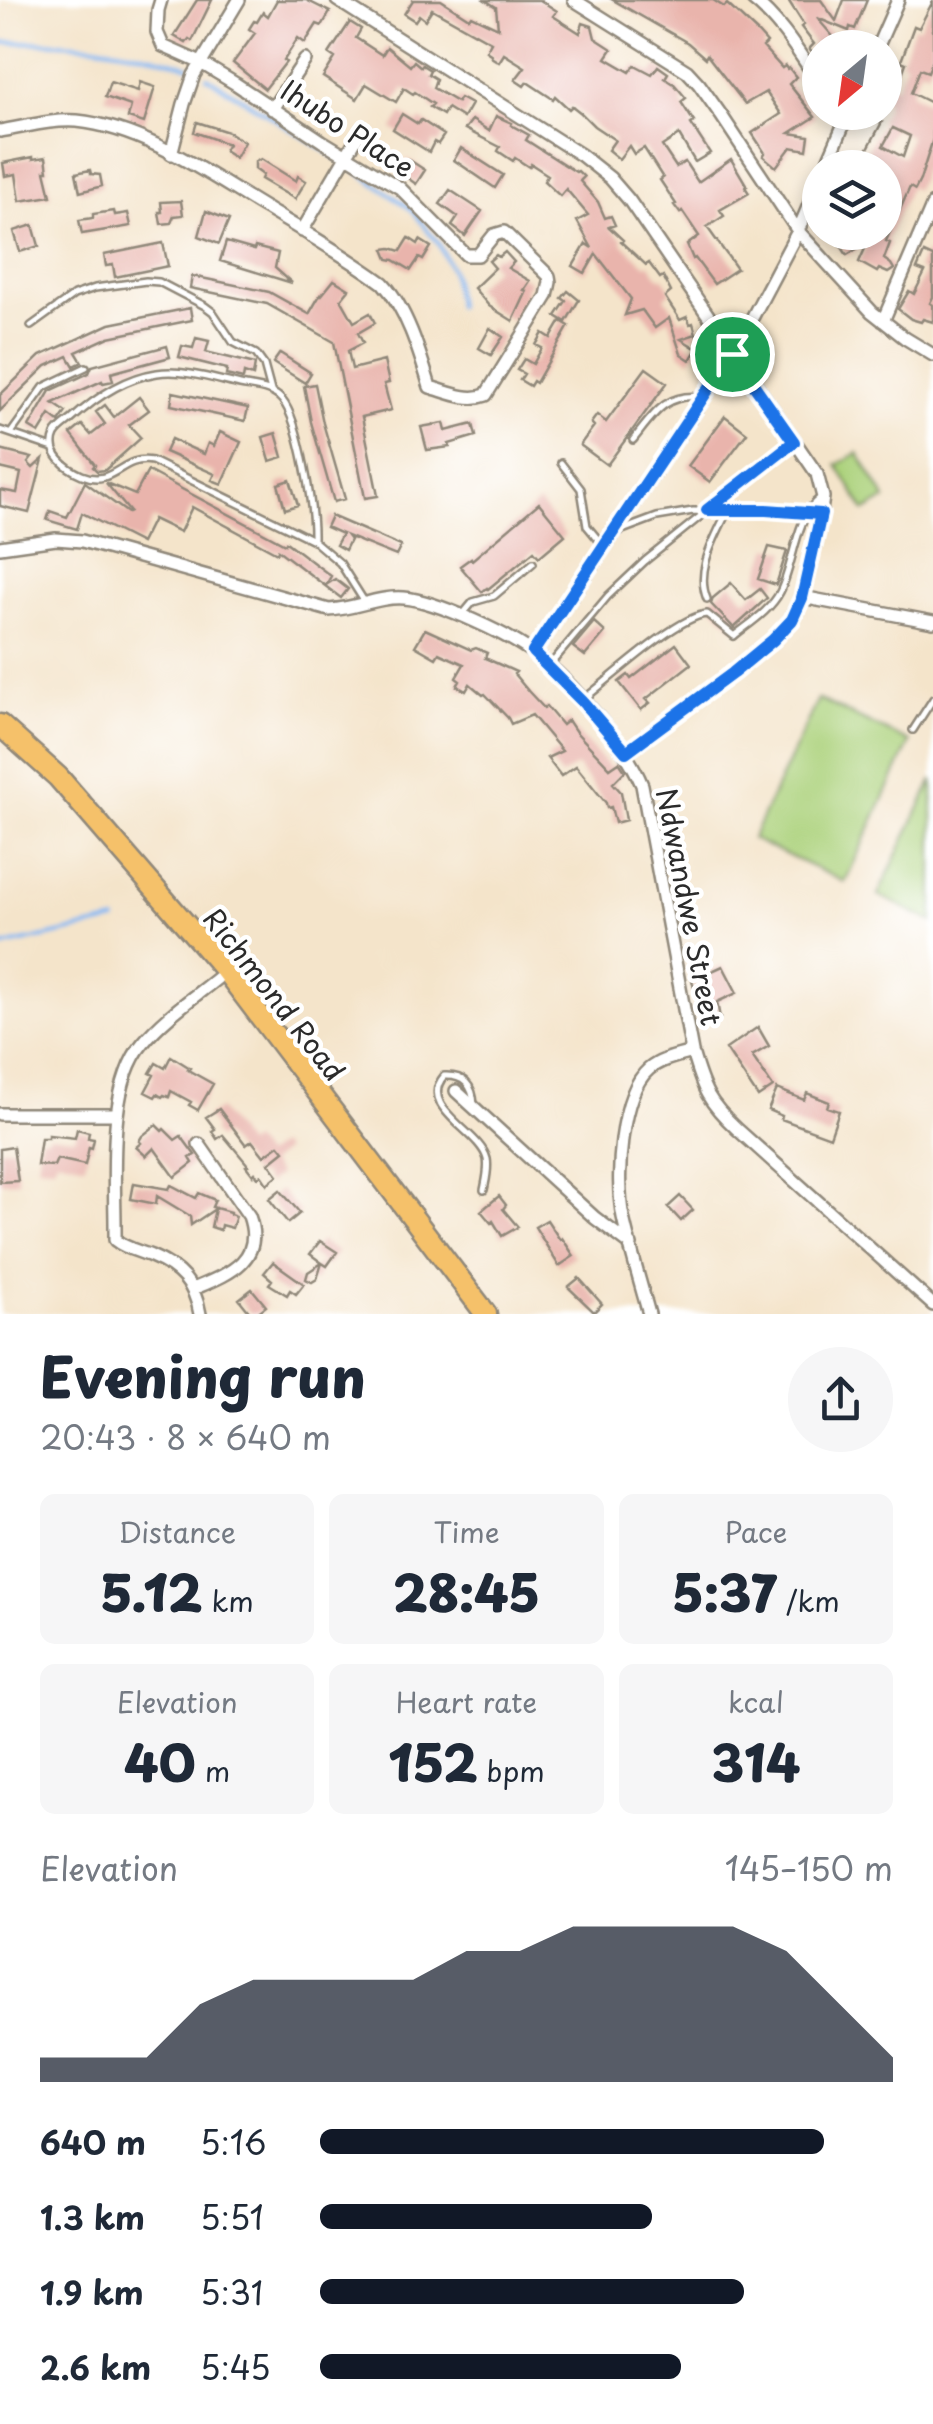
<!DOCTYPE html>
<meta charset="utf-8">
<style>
:root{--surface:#fff;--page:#f6f6f7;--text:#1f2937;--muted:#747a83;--accent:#111827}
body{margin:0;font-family:"Playpen Sans",sans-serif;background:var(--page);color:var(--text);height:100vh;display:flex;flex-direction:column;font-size:38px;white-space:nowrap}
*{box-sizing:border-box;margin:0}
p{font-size:32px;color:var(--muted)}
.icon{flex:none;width:55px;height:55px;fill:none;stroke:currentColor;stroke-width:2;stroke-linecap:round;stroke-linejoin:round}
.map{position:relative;height:1314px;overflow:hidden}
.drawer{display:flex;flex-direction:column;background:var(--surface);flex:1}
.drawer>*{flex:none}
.needle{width:65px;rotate:209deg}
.controls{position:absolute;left:802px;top:30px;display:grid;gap:20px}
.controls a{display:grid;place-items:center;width:100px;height:100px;border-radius:50%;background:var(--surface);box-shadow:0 5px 15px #0003;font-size:50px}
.pin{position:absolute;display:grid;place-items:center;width:85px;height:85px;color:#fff;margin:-42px;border:5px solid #fff;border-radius:50%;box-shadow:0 2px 10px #0007}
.round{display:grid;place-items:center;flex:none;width:105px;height:105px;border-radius:52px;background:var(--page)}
.head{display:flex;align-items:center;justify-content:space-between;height:170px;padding:0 40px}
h1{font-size:55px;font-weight:800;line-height:75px}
.metrics{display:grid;grid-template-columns:repeat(3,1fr);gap:15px;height:170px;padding:10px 40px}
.metrics div{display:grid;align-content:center;border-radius:15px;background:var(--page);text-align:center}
.metrics b{font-size:50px;font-weight:800}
.metrics small{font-size:28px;font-weight:400}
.metrics p{font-size:28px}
.chart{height:280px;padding:20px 40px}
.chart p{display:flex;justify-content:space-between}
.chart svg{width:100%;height:180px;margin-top:10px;fill:var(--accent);opacity:.7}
ul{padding:0 40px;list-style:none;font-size:32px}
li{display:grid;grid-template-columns:160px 120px 1fr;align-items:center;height:75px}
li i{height:25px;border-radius:12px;background:var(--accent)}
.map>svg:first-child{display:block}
.green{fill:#acd27c;stroke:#6c7e54;stroke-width:2.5}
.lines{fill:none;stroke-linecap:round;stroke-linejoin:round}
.stream{stroke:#86b9f3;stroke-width:4}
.building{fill:#e9b4ac;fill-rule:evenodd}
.lane-casing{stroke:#90887a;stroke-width:10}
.street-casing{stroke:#90887a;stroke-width:16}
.highway-casing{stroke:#90887a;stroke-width:25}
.lane{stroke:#fff;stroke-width:5}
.street{stroke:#fff;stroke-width:11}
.highway{stroke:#f5c16b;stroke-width:20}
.route-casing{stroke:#fff;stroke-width:20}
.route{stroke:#1a73e8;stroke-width:12}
.labels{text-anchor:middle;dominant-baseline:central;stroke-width:9;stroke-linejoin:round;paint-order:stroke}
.street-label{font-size:28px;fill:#2b2b2b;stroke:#fff}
</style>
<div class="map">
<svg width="933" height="1314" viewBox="0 0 933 1314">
<rect width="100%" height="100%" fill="#fff"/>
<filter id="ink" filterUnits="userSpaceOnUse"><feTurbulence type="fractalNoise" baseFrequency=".01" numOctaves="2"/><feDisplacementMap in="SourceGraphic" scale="20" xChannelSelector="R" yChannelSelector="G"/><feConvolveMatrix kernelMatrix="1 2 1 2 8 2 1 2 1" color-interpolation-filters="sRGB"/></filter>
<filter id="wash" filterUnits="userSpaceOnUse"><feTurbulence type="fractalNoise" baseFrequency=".0048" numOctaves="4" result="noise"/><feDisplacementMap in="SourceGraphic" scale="40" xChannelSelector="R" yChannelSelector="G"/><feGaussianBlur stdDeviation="2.25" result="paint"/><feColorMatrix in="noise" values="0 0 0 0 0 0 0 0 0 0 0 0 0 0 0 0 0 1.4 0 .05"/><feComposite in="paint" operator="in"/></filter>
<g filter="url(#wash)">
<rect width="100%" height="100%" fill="#f4e4ca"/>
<path class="green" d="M858,453l28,46 -21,12 -28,-46z
M818,699l92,43 -65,140 -93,-43z
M933,780v142l-55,-27z"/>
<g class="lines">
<path class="stream" d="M0,43c64,-3 127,3 188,23
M207,77l136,84 68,48 28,35 13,28 5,34
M0,947l116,-26"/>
</g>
<g id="blocks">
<path class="building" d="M197,0h15l-20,41 -3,-2 -3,4 -12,-7z
M277,0h29l24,12 -8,14 -5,-2 -12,19 -7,-5 -14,22 2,2 -21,27 -32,-26 22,-30 -6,-4 5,-8 3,1 6,-10 5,4z
M413,0h28l28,18 2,-3 27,13 -2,-21 -11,-7h55l17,11 -4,5 27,17 3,-10 9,3 3,12 17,11 -6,9 24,14 5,-7 17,9 6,-8 10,7 -3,5 9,6 12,14 -5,4 13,20 -3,2 19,29 -15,9 -16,-27 -17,11 14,21 9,-5 13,20 33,-23 16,27 -2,1 4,6 -29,17 4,6 -17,11 30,42 -23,15 -19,-26 -2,1 -6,-14 12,-9 -17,-25 -2,2 -6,-8 2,-1 -16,-24 3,-2 -19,-30 -10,6 -5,-8 -10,13 -11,-9 7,-10 -21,-14 -13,-13 -9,-7 -3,3 -14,-13 -2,3 -26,-17 -3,4 -9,-6 10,-13 -21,-13 -5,8 -8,-5 1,-2 -6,-4 5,-9 -59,-33 -7,11 -6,-5 -4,6 -11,-7z
M613,0h100l11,7 3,-3 31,29 9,10 -4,4 19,21 3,-2 2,3 2,-1 7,9 -7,7 26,33 -25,16 19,3 -2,14 -16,-3 -15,20 -13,-11 2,-3 -13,-20 29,-19 -15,-22 -21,12 -38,-49 -2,3 -17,-15z
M788,0h33l15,21 8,-21h23l-12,29 -5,-2 -1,4 -32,-13 26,30h-23v14l-11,-13 5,-5 -13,-17 3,-2z
M933,1v59l-5,12 -8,-3 -9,24 22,11v35l-13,41 -5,10 -5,-3 -24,54 4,2 -6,16 7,5 3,5 -6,4 -9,-4 -2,3 -18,-10 9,-20 -21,13 -10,-15 11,-8h37v-64h-12l-15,-7 4,-9 3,2 17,-32 -3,-1 6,-9 2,-9 -2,-1v-7l5,-11 7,3 9,-24 -5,-2 13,-35 5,2zM893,128l17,8 -7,21 -20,-11z
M350,22l11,7 -5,9 26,17 5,-8 23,19 4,-5 7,6 1,-2 8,5 -2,4 8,5 -3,9 24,14 3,-4 11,6 -8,14 -16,-10 -4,7 -13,-8 3,-3 -18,-12 -2,2 -9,-6 -8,14 -30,-18 -9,15 -34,-22 12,-19 -6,-4z
M110,82l28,9 2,-9 15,5 -11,36 -16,-5 3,-12 -26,-9z
M402,114l16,10 3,-4 23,15 -6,9 -4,-2 -5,10 -36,-23z
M496,116l16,7 -1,2 18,10 -3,5 50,32 2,-1 6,6 -4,4 18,21 7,16 6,-2 4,9 -6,2 14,13 -2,2 25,23 3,-2 11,15 3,-2 8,16 -6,5 15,23 7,-3 3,7 3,-1 3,11 -15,5 16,10 -7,11 -9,-6 -12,-36 -14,10 -13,-18 -17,5 6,-16 -35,-45 -11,19 -12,-7 13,-22 6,4 -15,-27 11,-6 -22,-26 -6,7 -16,-15 4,-6 -17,-11 -2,3 -14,-9 -2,3 -15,-10 2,-4 -35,-18 7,-9 17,11z
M197,122l31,10 16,10 -9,16 -11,-7 4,-7 -34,-12z
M461,148l42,27 -8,13 -41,-28z
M33,157v2l13,-2 2,14h-3l6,25 -31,5 -4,-27 -11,2 -2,-13z
M261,159l35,22 2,-5 8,5 -11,18 -34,-20 2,-4 -8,-6v-7z
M408,159l17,11 -9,14 -17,-12z
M90,170l1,4 9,1 2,11 -22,6 -4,-19z
M450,190l32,21 -17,25 -13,-10 6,-9 -18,-13z
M181,201l2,14 -9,1 -3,7 -10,1 -2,-12h3l-1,-10z
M114,211l1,4 13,-2 3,13 -49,8 -3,-14 14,-2v-4z
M206,211l23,9 -10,24 -20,-8z
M33,225l6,21 -19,6 -6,-21z
M409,238l9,6 2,-4 11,7 -8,13 -4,-2 -8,12 -17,-10 -6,-1 -4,-10 7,-1 10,3z
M226,242l28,8 1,-3 23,6 -3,15 17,15 -72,-22z
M163,243l5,23 -53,11 -2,-12 -7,1 -2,-11z
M505,252l9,10 -6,6 22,13 -6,9 3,1 -14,30 -24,-15 -15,-18 21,-20 -6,-7 7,-6 3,2z
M924,253l9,4v40l-3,6 3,2v17l-10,-3 -2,3 -10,-3 -13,-10 11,-18 5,3 11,-22 -8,-3z
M192,276l77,16 40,22 11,-19 1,1 13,-16 15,9 -8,10 13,23 16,-9 5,10 -17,10 5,10 -15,8 4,18 32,-8 5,22 -5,1 7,26 -29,7 16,79 -13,2 -31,-156 -67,-38 -77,-16z
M568,291l11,9 -13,22 -10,-6 10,-15 -4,-3z
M190,308l2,12 -83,17 -33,15 6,10 -8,4 -6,-10 -22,10 -46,45v-16l40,-39 70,-32z
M561,321l8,5 -33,57 -3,-2 -3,5 -10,-6 4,-6 -7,-4 7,-11 9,5 9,-16 -6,-3 7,-12 8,5z
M490,328l13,9 -12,18 -12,-7z
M196,338l13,3 -3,11 49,12 -2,12 -9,-3 -1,6 -17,-4 1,-6 -48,-12 3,-11 11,2z
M167,346l3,11 -59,16 2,8 -10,2 -1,-2 -49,22 13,9 -7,10 -9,-7 -11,18 -10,-6 21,-36 39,-18 3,-7z
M280,353l31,20 -6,10 -32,-20z
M646,368l21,15 -60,82 -27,-20 14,-19 -3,-3 6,-8 9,7z
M315,384l8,39 22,76 -11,3 -23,-80 -7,-36z
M173,392l75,16 -3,13 -74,-16z
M139,397l10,13 -20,15 12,13 -36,32 -8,1 -4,-4 2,-2 -24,-31 11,-9 9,10 14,-11 -9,-12 9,-7 9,12z
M725,416l22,17 -37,49 -22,-16z
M444,423l2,8 27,-7 3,12 -27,8 1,3 -23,3 -6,-23z
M220,432l21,10 -19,42 -10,-4 3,-6 -50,-22 6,-13 33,15 4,-11 6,3z
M276,433l7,24 -13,4 -7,-24z
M0,450l32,8 -4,5 5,5 10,-9 -14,54 -29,-7v-16l17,3 4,-20 -21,-5z
M148,471l137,73 1,-2 45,34 -5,9 9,-6 13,10 -7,9 -63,-48 -1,3 -85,-46 -12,25 -27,-13 -12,24 -59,-30 -5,16 -30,-9 3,-9 17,6 18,-35 43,31 2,-1 -24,-29 29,12z
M290,480l8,25 -13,4 -7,-25z
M539,503l26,32 -26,22 -5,-6 -46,38 -1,-1 -5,4 -22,-26 11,-8 1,2z
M331,516l70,30 -5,10 -49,-20 3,4 -5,10 -9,-5 6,-11 -16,-7z
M769,547l18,4 -11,34 -18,-6z
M731,583l15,17 14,-11 7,9 -33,30 -23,-24 2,-6z
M594,622l11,10 -20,24 -12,-9z
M425,629l46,21 5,-2 11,5 -2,5 31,14 -2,2 15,18 15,16 2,-2 16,19 6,-5 8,12 34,36 9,-6 6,9 -12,12 8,9 5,28 -11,3 -4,-16 -4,1 -1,-5 -30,-37 -15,10 -14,-18 15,-7 -30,-36 -21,9 -3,-6 -23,-24 -2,1 -13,-11 -4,7 -9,-5 3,-5 -4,-3 8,-14 -25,-11 -3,5 -21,-12z
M676,644l15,20 -45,35 4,4 -9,7 -22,-28 9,-7 3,4z
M723,966l14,27 -20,9 3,16 -18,3 -10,-41z
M758,1027l11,19 -17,10 21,31 -15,10 -32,-48z
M171,1056l19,12 -2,2 25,14 -15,26 -9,-5 2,-3 -20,-11 -2,6 -5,-2 -2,2 -5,-3 -2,3 -10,-5 9,-17 -4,-2 6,-10 9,5z
M777,1089l27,11 3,-7 22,9 -2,5 12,4 -9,26 -49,-18 1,-3 -14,-6z
M219,1109l27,36 6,-4 12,15 15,-11 5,6 -15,12 9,12 -11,9 -6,-9 -3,2 -3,-4 -2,2 -7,-9 2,-1 -25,-30 -6,4 -5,-8 3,-2 -9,-12z
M156,1125l6,6 2,-2 11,11 6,-4 14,19 -5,3 3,5 -18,14 -21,-29 -8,8 -10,-9 5,-4 -2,-2 3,-5z
M77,1129l12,3 -1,6 6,1 -2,9 -3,-1 -4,18 -28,-6 -3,7 -17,-1 4,-27h7v-3l27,3z
M13,1147l5,34 -18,1v-33z
M134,1183l35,6 2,-4 25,13 3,-5 16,7 -3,7 18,5v2l6,2 -4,12 -11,-3 -1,5 -9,-3 4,-18 -24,16 -1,-9 -33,-20 -1,8 -25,-5z
M280,1190l20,23 -12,10 -19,-24z
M499,1196l7,9 -3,4 15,18 -16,9 -9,-15 -2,2 -10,-12z
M680,1196l13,14 -12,11 -13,-14z
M547,1220l13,20 2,-2 12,18 -15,10 -24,-39z
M320,1241l17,11 -10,14 -5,-3 -5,16 -5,3 -6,-3 2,-7 14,-9 -12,-9z
M273,1262l31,22 -8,10 -6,-4 -3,5 -18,-11 3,-4 -8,-7z
M579,1278l23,26 -8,8 -26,-25z
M252,1289l14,17 -10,8h-5l-12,-15z"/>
</g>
</g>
<g filter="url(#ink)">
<use href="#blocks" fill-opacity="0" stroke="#90887a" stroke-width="2.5"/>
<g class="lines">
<defs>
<path id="lane" d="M31,326l43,-31 21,-7 51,-7 13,1 46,24 8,6 20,30 23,12 8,11 7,26
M0,430l53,18
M11,433l33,-46 42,-20
M633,440c21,-26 32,-47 68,-43
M561,463l20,26 6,37 15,18
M617,532l40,-15 36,-6 115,2
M313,540c1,-29 -13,-119 -31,-140 -10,-12 -28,-12 -42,-15 -26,-6 -57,-16 -83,-12 -33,5 -62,25 -86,47 -5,4 -13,9 -16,15 -9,19 13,34 27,40 32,13 39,-20 70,-14l161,79 27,23 24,38
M707,599c-12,-29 8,-61 20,-87
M463,614l10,-12 21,-6 39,-33
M550,665l58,-69 37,-35 149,-120
M584,699c26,-20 94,-83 123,-85l27,22c16,-13 36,-25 46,-44 14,-27 15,-75 40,-94
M913,730l20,-31
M474,1105c-1,-20 -10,-30 -30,-29 -27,32 36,55 43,83 2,10 -1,21 -3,31"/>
<path id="street" d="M337,0l244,155 29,23 19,22 188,274 6,23 -4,28 -17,72 -10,22 -19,21 -40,33 -107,79
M574,0l113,71 12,13 22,31 77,116 74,81 33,26 28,17
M753,0c28,22 47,55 67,84
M877,48l21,-48
M272,109l33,-49
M0,131c25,-4 52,-12 77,-10 68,7 131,53 188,87 40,24 81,48 118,75 24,26 37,71 47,104 18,5 38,15 56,8l61,-99 3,-14 -1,-6 -45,-44 -10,3 -16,20h-12l-66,-67 -78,-47 -86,-57 -35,-21 -38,-17 -6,-14 1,-22 3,-10
M171,154l13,-50 10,-29 45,-75
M825,168l24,-56
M302,231l60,-102
M883,321l50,-117
M0,547l56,-8 26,2 247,69c26,-1 49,-14 75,-12 33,3 106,37 132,57 36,27 89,89 106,130l50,267c11,38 16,50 45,77l196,176
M802,597l131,25
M533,653l200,-299 65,-123 22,-52
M456,1091l139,127 36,27
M0,1114h116
M193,1289c35,-15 72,-28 56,-73l-50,-72
M200,1314c-5,-30 -20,-46 -49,-58 -12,-5 -25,-7 -36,-16 1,-57 -10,-152 28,-197 23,-28 56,-49 83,-72
M649,1314c-9,-32 -19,-65 -26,-97 -8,-37 -3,-123 26,-148 12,-10 29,-13 43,-17"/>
<path id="highway" d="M0,725l58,52 168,194 260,343"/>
</defs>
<use href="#lane" class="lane-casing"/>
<use href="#street" class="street-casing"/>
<use href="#highway" class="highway-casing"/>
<use href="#lane" class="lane"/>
<use href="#street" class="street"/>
<use href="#highway" class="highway"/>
</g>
</g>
<g class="lines" filter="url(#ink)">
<defs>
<path id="route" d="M732,354l62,88 -87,68h59l55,4 -19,84 -10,22 -19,20 -40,33 -107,79 -44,-51 -49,-49z"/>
</defs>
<use href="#route" class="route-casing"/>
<use href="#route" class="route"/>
</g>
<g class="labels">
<g class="street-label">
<text transform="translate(348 128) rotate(33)">Ihubo Place</text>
<text transform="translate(690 907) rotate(79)">Ndwandwe Street</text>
<text transform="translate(275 994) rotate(52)">Richmond Road</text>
</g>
</g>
</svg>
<div class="controls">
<a><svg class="needle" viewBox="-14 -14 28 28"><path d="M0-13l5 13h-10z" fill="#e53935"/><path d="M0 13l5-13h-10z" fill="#747a83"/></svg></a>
<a><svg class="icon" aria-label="layers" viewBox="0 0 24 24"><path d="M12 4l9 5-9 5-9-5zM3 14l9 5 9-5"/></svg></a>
</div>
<div class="pin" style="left:732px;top:354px;background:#1e9e55"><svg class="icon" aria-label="arrive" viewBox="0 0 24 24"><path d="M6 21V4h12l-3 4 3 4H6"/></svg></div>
</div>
<section class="drawer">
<div class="head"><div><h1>Evening run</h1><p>20:43 · 8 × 640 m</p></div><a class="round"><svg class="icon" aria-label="share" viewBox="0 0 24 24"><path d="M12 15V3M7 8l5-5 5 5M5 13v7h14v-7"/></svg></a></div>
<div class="metrics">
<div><p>Distance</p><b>5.12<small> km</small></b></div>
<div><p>Time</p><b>28:45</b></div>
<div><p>Pace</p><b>5:37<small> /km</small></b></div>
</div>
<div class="metrics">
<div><p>Elevation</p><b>40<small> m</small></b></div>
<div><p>Heart rate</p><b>152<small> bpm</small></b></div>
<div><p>kcal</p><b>314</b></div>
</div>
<div class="chart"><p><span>Elevation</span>145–150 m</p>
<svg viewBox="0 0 160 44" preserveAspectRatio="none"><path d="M0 44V38L10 38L20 38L30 25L40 19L50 19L60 19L70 19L80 12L90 12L100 6L110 6L120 6L130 6L140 12L150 25L160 38V44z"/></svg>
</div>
<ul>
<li><b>640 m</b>5:16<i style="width:88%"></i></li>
<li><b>1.3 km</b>5:51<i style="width:58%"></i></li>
<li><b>1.9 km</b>5:31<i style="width:74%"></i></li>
<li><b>2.6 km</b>5:45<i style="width:63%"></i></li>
</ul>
</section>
